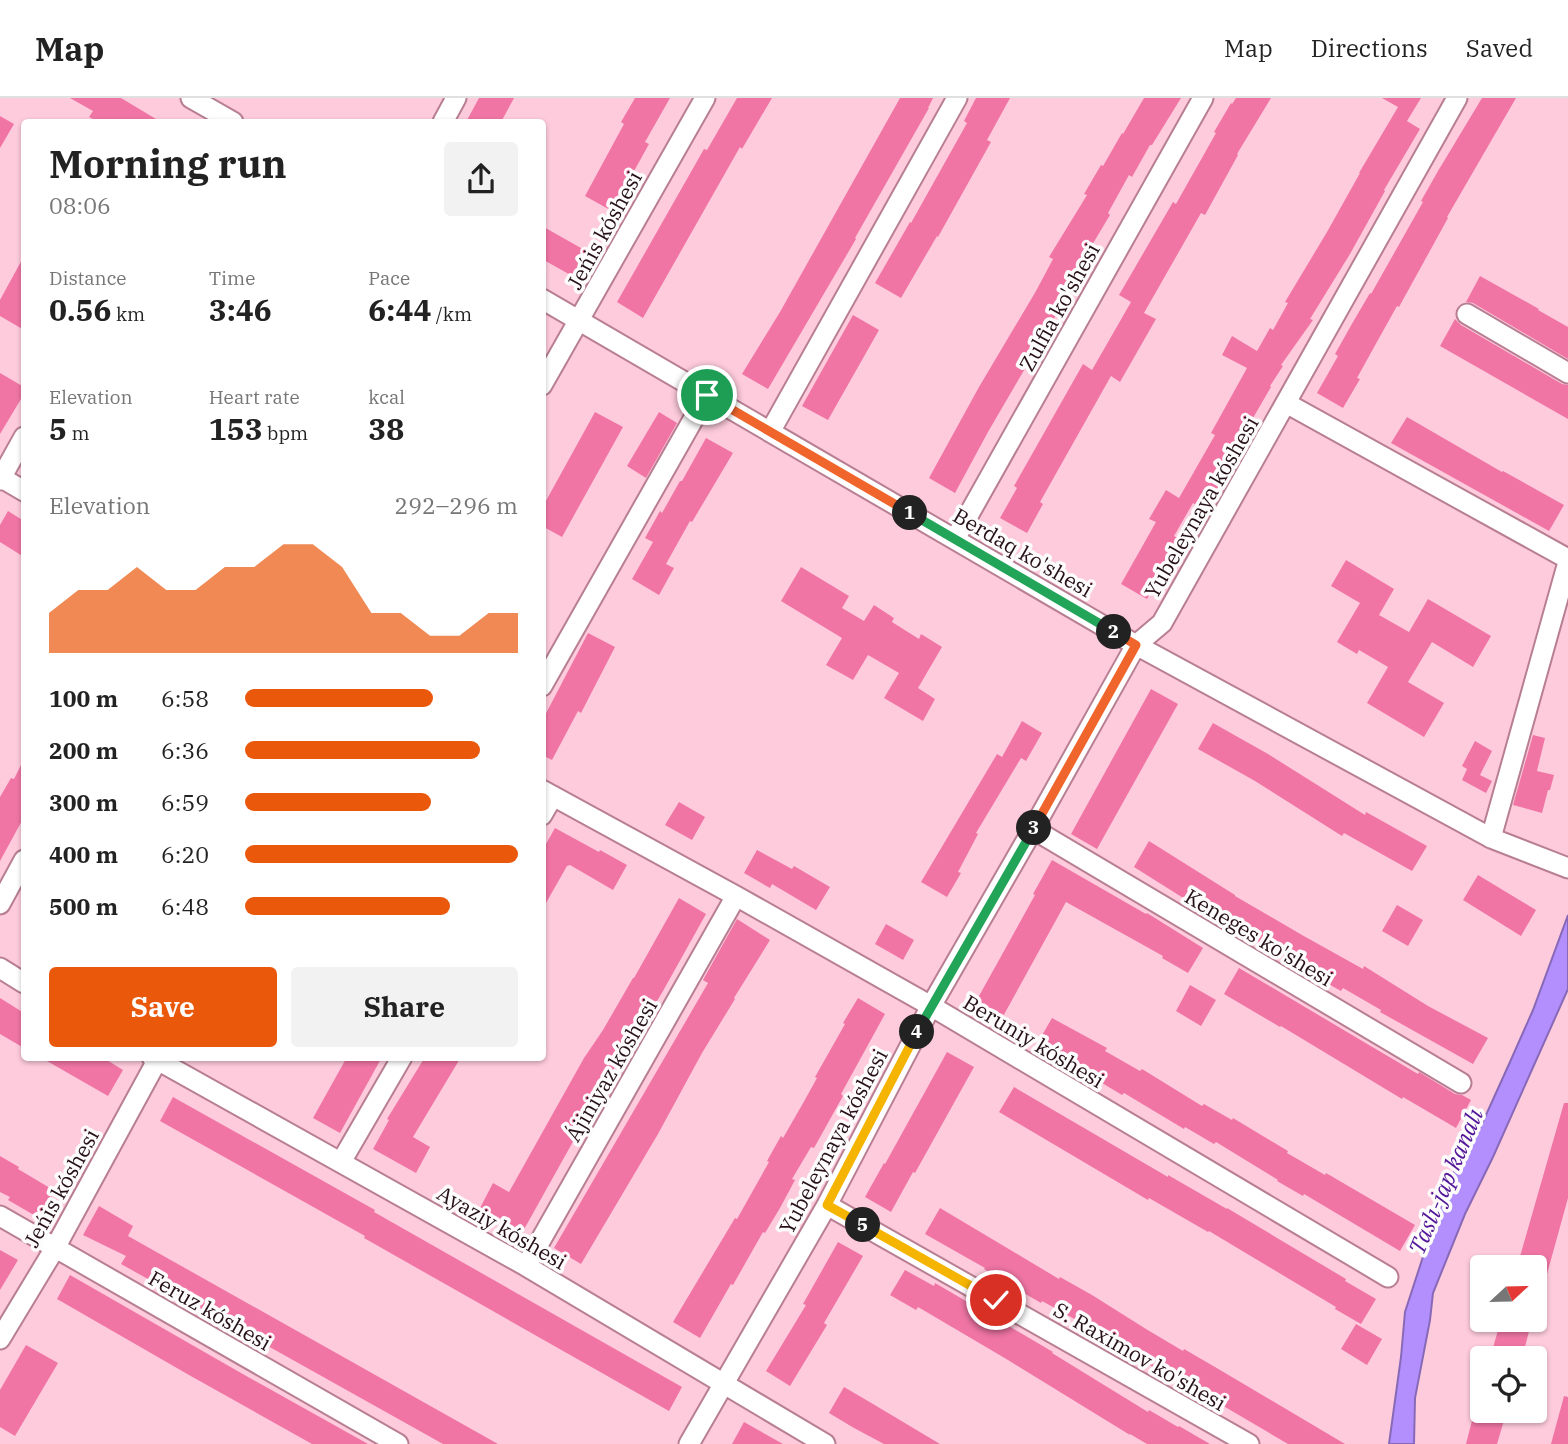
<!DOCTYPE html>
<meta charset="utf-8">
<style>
:root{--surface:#fff;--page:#f2f2f2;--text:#222;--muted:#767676;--line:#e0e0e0;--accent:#ea580c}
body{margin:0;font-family:"IBM Plex Serif",serif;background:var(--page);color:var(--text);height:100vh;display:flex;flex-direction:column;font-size:26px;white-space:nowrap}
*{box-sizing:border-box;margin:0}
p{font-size:23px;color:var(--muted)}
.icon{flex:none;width:38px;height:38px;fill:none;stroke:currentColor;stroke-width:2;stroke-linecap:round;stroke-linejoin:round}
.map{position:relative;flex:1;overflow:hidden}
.side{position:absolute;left:21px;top:21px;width:525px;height:942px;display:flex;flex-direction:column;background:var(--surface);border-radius:7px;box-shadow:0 2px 5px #0004}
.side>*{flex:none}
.needle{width:46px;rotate:68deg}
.buttons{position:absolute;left:1470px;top:1157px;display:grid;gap:14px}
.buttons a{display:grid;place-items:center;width:77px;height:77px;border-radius:7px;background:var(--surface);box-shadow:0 2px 5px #0004;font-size:35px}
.pin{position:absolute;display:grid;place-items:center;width:60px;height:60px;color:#fff;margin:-30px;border:4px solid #fff;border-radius:50%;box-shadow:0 2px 7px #0007}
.km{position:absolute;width:35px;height:35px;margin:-18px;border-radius:50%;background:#222;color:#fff;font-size:19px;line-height:35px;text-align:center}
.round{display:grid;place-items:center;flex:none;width:74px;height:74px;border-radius:7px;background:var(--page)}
.headline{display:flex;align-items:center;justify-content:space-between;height:119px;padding:0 28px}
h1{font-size:38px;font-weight:700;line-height:52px}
.stats{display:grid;grid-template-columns:repeat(3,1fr);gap:10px;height:119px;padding:7px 28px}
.stats div{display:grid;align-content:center}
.stats b{font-size:30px;font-weight:700}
.stats small{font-size:19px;font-weight:400}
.stats p{font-size:19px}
.chart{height:196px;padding:14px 28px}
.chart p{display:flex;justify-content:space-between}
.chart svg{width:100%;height:126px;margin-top:7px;fill:var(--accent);opacity:.7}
.action{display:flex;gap:14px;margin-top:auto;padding:14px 28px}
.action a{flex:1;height:80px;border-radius:7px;background:var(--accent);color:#fff;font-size:28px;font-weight:700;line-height:80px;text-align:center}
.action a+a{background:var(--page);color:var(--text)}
ul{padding:0 28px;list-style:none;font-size:23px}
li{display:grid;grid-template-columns:112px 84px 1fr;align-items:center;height:52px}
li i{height:18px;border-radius:9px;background:var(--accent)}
header{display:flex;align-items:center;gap:42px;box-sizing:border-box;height:98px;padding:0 35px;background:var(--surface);border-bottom:2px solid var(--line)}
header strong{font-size:33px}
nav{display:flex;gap:38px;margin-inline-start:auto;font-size:24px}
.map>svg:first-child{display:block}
.water{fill:#b28ffc;stroke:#8869b8;stroke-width:2}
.building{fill:#f075a5}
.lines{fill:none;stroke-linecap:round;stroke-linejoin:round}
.minor-casing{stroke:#b87e92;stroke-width:23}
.minor{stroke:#fff;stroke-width:19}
.split-1-casing{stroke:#fff;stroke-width:14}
.split-2-casing{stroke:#fff;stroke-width:14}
.split-3-casing{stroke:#fff;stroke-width:14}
.split-4-casing{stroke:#fff;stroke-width:14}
.split-5-casing{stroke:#fff;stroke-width:14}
.split-6-casing{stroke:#fff;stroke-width:14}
.split-1{stroke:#f0652b;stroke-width:9}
.split-2{stroke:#22a559;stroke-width:9}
.split-3{stroke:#f0652b;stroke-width:9}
.split-4{stroke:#22a559;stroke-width:9}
.split-5{stroke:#f5b400;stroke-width:9}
.split-6{stroke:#f5b400;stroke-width:9}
.labels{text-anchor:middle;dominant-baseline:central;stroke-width:7;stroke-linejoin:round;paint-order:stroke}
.street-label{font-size:21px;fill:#261018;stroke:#fcfcfc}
.water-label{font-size:23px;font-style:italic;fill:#531698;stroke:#fcfcfc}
</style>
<header>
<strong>Map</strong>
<nav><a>Map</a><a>Directions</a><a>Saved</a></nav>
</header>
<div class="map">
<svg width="1568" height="1346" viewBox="0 0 1568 1346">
<rect width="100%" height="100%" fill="#fecbdc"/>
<path class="water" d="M1568,817v74l-75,168 -28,57 -32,79 -3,27 -15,78 -1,46h-25l12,-87 4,-45 42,-129 34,-57 29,-64 23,-52z"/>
<path class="building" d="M70,0h51l40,24h-62l-10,-5 4,-6z
M479,0h35l-13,24h-35z
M635,0h35l-25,44 4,2 -37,67 -27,-15 39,-72 -3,-2z
M737,0h35l-30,51 -2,-2 -97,171 -26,-16 87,-153 3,1z
M900,0h33l-5,10h1l-74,130 1,1 -88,150 -26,-15 38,-62z
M976,0h34l-23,42 4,2 -53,95 -1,-1 -36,62 -26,-15 35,-61 1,1 56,-100 -3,-2z
M1144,0h37l-29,47h-2l-18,32 -3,-2 -21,38 2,2 -36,60 3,2 -18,33 -71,122 -33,61 -26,-15 50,-91 57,-96 17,-32 -4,-2 38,-62 -3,-1 17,-29 2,1 19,-33 1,1z
M1236,0h35l-34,56 1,1 -33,60 -4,-2 -57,100 12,6 -36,63 -9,-6 -71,126 3,2 -16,29 -27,-15 17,-30 -3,-2 69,-122 9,6 39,-68 -12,-7 54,-93 3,2 40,-71 -2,-1 17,-29 1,1z
M1382,0h39l-14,23 13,8 -36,61 1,1 -35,63 -40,65 3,1 -32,45 2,1 -13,20 1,1 -18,31 1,1 -18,31 4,2 -34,59 -13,-8 -19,33 7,4 -34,59 -26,-15 35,-62 -7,-3 17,-29 13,8 36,-63 -4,-2 36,-65 -25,-13 10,-19 25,15 13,-23 3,2 15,-27 -3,-1 42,-70 33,-59h-1l39,-66z
M1482,0h34l-69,119 1,1 -49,89 -2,-1 -19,34 -21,38 3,1 -17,29 -26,-15 21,-37 -3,-2 18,-32 17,-29 1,1 52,-92 -2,-1 17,-30z
M0,18l14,8 -14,24z
M542,128l46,26 -14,25 -32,-18z
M24,158v74l-24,-14v-16z
M1480,178l59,33 -1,1 30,17v32l-95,-56 -7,-1z
M853,217l26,15 -51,90 -26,-14z
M1455,221l6,6 101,59 6,1v34l-128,-73z
M0,275l24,14v7l-24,40z
M595,314l28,15 -61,110 -20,-11v-18z
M659,314l18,11 -31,55 -19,-12z
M1407,319l95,55 1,-1 61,34 -15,26 -158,-88z
M706,340l27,15 -41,69 -2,-1 -24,43 8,4 -15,27 -27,-16 21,-37 -8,-4 15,-27 2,2 18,-32h2z
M8,413l16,10v36l-24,-15v-17z
M1346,462l48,29 -15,26 30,17 19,-33 63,37 -18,31 -41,-25 -24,40 36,21 -20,34 -57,-34 21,-36 -29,-17 -2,4 -20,-12 23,-39 -29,-17z
M801,469l48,29 -7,12 22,13 10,-16 20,13 -2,4 27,17 2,-5 21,13 -24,41 17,11 -12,22 -39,-23 15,-25 -31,-18 -15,25 -27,-15 16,-27 -61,-37z
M588,535l27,14 -34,66 -3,-2 -26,49 -10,-5v-34z
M1151,591l27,15 -81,145 -26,-15z
M1022,623l20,12 -16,28 -5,-3 -45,75 2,1 -20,38 3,1 -14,24 -26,-15 76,-128 5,3z
M1213,625l55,31 97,61 1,-3 61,34 -15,25 -68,-38 -2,3 -87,-55 -57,-32z
M1533,637l12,3 -8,33 17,4 -4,15h-2l-6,23 -29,-8z
M1475,643l17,10 -12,24 12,6 -6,12 -24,-13 5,-11 -5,-3z
M24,661v58l-24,44v-64l11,-19 3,1z
M679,704l26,15 -13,23 -27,-15z
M555,730l44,24 1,-2 27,15 -14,25 -43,-25 -3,1 -25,44v-59z
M1149,743l86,54v1l67,39 61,34 1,-3 64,40 60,32 -15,26 -93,-52 1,-2 -38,-22 -2,3 -91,-51 -116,-73z
M757,752l35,19 2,-3 36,21 -14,23 -44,-26 -2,4 -26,-15z
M1052,762l94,54 1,-1 56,35 -15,25 -26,-15 1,-2 -97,-54 -65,118 -27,-15 61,-110 -2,-1z
M1478,777l58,35 -15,26 -58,-36z
M679,800l27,16 -43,77 -32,54 -1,-1 -17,26 -91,163 -43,-23 14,-27 16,9 75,-134 19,-28 30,-52h1z
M1397,807l26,15 -15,26 -26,-15z
M737,821l33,21 -36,58 1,1 -33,54 -44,81 -77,130 -27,-16 154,-265 -5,-3z
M886,826l28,16 -11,20 -28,-16z
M1239,870l179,106 1,-2 36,22 7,1 9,5 -15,28 -53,-31 -1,2 -121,-73 -1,1 -56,-33z
M1190,887l26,15 -15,26 -25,-15z
M0,900l24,15v35l-24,-14z
M858,900l27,16 -44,80 2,2 -29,52 -3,-1 -19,32 3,1 -15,28 -15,25 -2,-1 -30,53 -2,-1 -31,54 -27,-16 62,-104 2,1 32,-57 -2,-1 14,-25 2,2 19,-33 15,-27 -2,-1 30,-53 -2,-1z
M1052,920l55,30 -2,3 35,20 2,-2 60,37 2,-2 28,16 1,-2 55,33 -1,2 38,22 1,-2 89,52 -15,26 -96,-57 -1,2 -26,-15 1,-1 -62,-38 -2,2 -29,-17 -1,2 -60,-36 -2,2 -25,-15 1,-2 -34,-21 -1,2 -26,-15z
M947,954l27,15 -59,106 -2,-1 -22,40 -26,-15 19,-34 1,1z
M40,959h62l21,13 -15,26z
M347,959h35l-42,76 -27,-15z
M425,959h36l-48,80 17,10 -14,26 -43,-24 16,-29 -2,-1z
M1014,989l154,90v-2l59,34v-1l119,71 -1,2 31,18 -15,25 -26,-15 1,-2 -127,-76 -1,1 -59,-34 -1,2 -149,-88z
M173,999l202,113 -1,2 308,175 -13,24 -305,-173 1,-2 -205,-115z
M1564,1005h4v95l-29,105h-4v-38l-16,-5z
M0,1058l19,11 -1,2 37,22 -16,27 -31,-18 2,-3 -10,-5z
M99,1108l34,20 -5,10 370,208h-55l-322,-180 5,-8 -43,-21z
M940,1110l119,71 1,-2 32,18 54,34 37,22 1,-2 31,18 130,77h-57l-126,-74 -1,2 -90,-55 -29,-16 -1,2 -31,-18 -26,-16 1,-1 -60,-34z
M838,1144l25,14 -39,67 3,2 -37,61 -24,-15 40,-66 -3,-1z
M0,1152l18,10 -18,30z
M905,1172l29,16 1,-3 118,69 -1,1 96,59 1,-2 29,17 1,-1 31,18h-63l-17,-10v1l-122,-75 -90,-53 -2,3 -26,-15z
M70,1177l171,98 127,71h-56l-123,-69 -132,-76z
M1501,1222h31l-10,38 -30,-7z
M1356,1226l26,15 -15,26 -26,-16z
M26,1247l32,18 -43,73 -15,-9v-37z
M844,1289l29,17 67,40h-56l-30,-16 -25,-15z
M1564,1298l4,1v47h-17z
M1475,1311l30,8 -8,27h-31z
M744,1324l39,22h-51z"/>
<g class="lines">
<defs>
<path id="minor" d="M191,0l42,24
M443,24l13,-24
M542,201l594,346 355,193 77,30
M1467,216l101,59
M542,287l163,-287
M1286,305l282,156
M770,334l187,-334
M0,379l24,14
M0,382l24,-43
M955,441l248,-441
M542,588l165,-291
M542,692l194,106 195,110 457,271
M542,717l11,-19
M1033,731l428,254
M1491,740l77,-276
M0,806l24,-44
M0,870l24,15
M152,959l374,209 299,178
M341,1064l61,-105
M827,1107l422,239
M0,1118l398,228
M526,1168l210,-370
M0,1241l55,-91 104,-191
M689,1346l138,-239 104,-199 102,-177 103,-184 26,-22 295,-525"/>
</defs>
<use href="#minor" class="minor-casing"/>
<use href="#minor" class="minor"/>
</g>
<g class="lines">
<defs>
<path id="split-1" d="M707,297l203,118"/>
<path id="split-2" d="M910,415l204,119"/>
<path id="split-3" d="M1034,730l102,-183 -22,-13"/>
<path id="split-4" d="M917,934l117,-204"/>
<path id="split-5" d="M863,1127l-36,-20 90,-173"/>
<path id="split-6" d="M863,1127l133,75"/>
</defs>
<use href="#split-1" class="split-1-casing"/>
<use href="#split-2" class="split-2-casing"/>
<use href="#split-3" class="split-3-casing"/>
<use href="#split-4" class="split-4-casing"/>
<use href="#split-5" class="split-5-casing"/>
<use href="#split-6" class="split-6-casing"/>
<use href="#split-1" class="split-1"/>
<use href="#split-2" class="split-2"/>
<use href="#split-3" class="split-3"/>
<use href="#split-4" class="split-4"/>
<use href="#split-5" class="split-5"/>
<use href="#split-6" class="split-6"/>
</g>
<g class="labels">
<g class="street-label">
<text transform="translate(604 132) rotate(-61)">Jeńis kóshesi</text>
<text transform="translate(1059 209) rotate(-61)">Zulfia ko'shesi</text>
<text transform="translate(1201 409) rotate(-60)">Yubeleynaya kóshesi</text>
<text transform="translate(1023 454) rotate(30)">Berdaq ko'shesi</text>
<text transform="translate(1259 839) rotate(31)">Keneges ko'shesi</text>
<text transform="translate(1034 943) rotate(31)">Beruniy kóshesi</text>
<text transform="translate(611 972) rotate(-60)">Ájiniyaz kóshesi</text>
<text transform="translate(833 1043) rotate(-62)">Yubeleynaya kóshesi</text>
<text transform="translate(61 1090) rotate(-61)">Jeńis kóshesi</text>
<text transform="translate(502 1129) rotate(30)">Ayaziy kóshesi</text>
<text transform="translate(210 1212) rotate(30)">Feruz kóshesi</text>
<text transform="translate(1140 1258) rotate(30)">S. Raximov ko'shesi</text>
</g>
<g class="water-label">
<text transform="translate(1445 1083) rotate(-67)">Taslı-jap kanalı</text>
</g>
</g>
</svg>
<div class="buttons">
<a><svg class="needle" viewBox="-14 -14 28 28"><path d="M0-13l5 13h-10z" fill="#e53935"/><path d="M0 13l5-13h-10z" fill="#767676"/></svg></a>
<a><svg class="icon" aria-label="locate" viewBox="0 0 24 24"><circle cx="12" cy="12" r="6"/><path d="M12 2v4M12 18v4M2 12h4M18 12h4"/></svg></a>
</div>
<div class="pin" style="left:707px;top:297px;background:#1e9e55"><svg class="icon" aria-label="arrive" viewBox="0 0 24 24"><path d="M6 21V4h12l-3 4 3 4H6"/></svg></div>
<div class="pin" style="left:996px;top:1202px;background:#d93025"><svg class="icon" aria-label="check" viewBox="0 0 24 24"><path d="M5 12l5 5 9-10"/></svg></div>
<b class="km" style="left:910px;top:415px">1</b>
<b class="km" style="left:1114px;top:534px">2</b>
<b class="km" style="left:1034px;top:730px">3</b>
<b class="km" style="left:917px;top:934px">4</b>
<b class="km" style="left:863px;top:1127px">5</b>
<section class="side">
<div class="headline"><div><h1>Morning run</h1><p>08:06</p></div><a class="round"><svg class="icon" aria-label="share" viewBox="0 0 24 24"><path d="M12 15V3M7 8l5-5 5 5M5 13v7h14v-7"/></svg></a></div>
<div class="stats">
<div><p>Distance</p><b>0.56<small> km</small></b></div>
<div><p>Time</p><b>3:46</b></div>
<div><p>Pace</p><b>6:44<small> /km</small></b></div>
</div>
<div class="stats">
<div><p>Elevation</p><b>5<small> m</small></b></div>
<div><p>Heart rate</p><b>153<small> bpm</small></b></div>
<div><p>kcal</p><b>38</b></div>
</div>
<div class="chart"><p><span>Elevation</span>292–296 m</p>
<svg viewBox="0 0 160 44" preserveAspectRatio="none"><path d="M0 44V30L10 22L20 22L30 14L40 22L50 22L60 14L70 14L80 6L90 6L100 14L110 30L120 30L130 38L140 38L150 30L160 30V44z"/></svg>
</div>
<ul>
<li><b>100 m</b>6:58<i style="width:69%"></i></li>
<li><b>200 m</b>6:36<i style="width:86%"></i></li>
<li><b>300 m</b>6:59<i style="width:68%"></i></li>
<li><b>400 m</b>6:20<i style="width:100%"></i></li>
<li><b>500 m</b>6:48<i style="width:75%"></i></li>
</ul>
<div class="action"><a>Save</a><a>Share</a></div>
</section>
</div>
